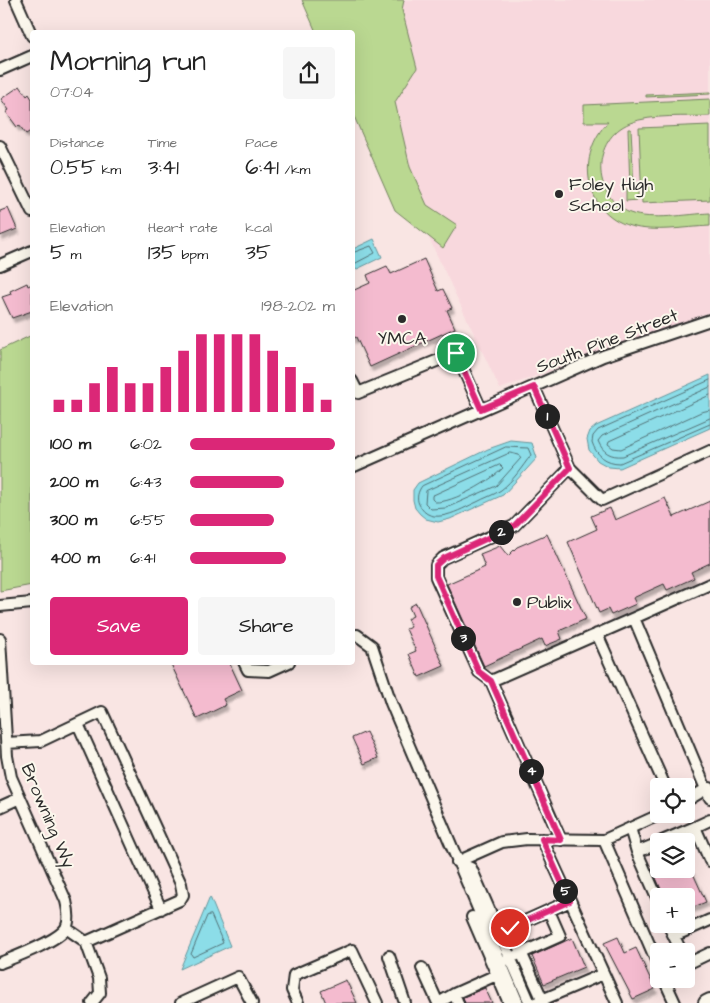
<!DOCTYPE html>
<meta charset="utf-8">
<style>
:root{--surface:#fff;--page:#f6f6f6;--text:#222;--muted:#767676;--accent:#db2777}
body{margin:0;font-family:"Architects Daughter",sans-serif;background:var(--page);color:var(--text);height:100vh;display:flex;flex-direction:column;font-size:19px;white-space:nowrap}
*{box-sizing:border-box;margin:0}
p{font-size:16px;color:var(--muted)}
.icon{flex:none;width:28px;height:28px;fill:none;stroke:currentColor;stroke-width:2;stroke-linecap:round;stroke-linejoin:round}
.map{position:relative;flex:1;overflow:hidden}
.panel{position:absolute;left:30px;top:30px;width:325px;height:635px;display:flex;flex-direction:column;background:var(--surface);border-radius:5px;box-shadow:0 5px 20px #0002}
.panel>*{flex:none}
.buttons{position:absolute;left:650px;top:778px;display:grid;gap:10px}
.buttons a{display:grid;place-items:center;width:45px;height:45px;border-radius:5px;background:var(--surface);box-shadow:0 5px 20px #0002;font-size:25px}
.pin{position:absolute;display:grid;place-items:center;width:42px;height:42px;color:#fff;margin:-21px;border:2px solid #fff;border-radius:50%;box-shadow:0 1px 5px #0007}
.km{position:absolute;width:25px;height:25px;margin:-12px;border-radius:50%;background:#222;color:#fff;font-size:14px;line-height:25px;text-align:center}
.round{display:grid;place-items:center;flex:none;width:52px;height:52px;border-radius:5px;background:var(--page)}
.headline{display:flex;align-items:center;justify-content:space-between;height:85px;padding:0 20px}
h1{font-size:28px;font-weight:600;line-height:38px}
.stats{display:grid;grid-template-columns:repeat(3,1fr);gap:8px;height:85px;padding:5px 20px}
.stats div{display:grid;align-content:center}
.stats b{font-size:21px;font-weight:600}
.stats small{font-size:14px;font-weight:400}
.stats p{font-size:14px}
.chart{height:140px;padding:10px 20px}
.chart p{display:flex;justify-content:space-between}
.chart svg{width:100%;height:90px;margin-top:5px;stroke:var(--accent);stroke-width:6}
.action{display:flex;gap:10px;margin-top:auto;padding:10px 20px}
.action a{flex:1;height:58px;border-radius:5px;background:var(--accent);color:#fff;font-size:20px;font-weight:600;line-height:58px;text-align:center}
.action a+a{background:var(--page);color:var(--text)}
ul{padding:0 20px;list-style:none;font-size:16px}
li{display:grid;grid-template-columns:80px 60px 1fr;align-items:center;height:38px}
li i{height:12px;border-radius:6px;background:var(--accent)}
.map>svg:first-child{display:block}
.built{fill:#f8d8dd}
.green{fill:#bad891;stroke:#72825e}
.water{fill:#8cdde8;stroke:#65969c}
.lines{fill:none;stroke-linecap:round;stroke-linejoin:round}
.shore{stroke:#527277;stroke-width:1}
.building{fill:#f4bbcf;stroke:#2b2b2b;filter:url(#shadow)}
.minor-casing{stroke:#2b2b2b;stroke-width:14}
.major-casing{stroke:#2b2b2b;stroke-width:18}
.minor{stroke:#fbf7ec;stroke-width:10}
.major{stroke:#fbf7ec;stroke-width:14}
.route-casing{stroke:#fff;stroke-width:10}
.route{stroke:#db2777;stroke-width:6}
.poi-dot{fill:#2b2b2b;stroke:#fbf7ec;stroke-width:2}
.labels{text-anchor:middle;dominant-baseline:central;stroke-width:4;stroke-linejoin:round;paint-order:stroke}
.poi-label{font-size:18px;fill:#2b2b2b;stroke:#fbf7ec;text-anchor:start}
.street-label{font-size:18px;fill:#2b2b2b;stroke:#fbf7ec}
</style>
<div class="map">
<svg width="710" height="1003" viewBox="0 0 710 1003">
<defs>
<filter id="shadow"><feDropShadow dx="2.5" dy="4.5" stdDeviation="1" flood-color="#0004"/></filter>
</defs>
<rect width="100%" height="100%" fill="#f9e5e3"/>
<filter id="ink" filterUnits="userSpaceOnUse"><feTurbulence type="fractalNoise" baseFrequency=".02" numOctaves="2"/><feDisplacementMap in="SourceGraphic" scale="10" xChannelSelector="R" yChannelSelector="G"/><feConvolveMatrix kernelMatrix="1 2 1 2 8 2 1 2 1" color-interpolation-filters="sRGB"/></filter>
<g filter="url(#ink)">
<path class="built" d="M316,0h394v312l-210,77 -147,-312 -1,-45z"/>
<path class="green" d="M302,0h102l-2,10 15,58 -22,34 15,65 17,38 30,20 -14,23 -48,-38 -42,-96 -1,-82h-36z
M710,92v2l-64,3v-2z
M710,99v17c-23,1 -59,-2 -80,7 -39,16 -39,73 0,90 21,8 58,1 80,0v13c-25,1 -55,7 -80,0 -47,-14 -54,-72 -22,-104h-24v-17z
M710,125v75l-68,3 -3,-75z
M628,129h3l3,59h4v12l-12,1v-13h4z
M32,335v250l-32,6v-241z"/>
<path class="water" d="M374,239l8,18 -29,14v-22z
M710,375v53l-90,40 -11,-1 -11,-6 -9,-11 -2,-11 3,-8 6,-5z
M511,441l21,2 5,15 -34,37 -53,24 -12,3 -12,-3 -6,-5 -5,-6 -2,-8v-10l5,-7 70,-34z
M210,897l20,49 -50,23z"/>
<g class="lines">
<path class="shore" d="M352,253l19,-7 4,7 -23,12
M710,380l-112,50 -5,6 -1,6c4,13 14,21 28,21l90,-39
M710,387l-108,49 -4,5c5,12 13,16 25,15l87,-38
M710,395l-101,46 -1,3 5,4 8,1 80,-37 9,-2
M506,447l22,1 3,7c-9,12 -18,26 -30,35 -7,5 -17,8 -24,12 -16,7 -47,27 -58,2 -3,-6 -1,-13 3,-18z
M510,453l9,2 2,3 -25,28 -50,22 -15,1 -6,-6 1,-12z
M500,465l3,3c-12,13 -50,35 -68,34l-3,-3v-3z
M211,915l12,28 -30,14 -2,-3 16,-38z"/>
</g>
<path class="building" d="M20,86l7,10 2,-2 3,5v31l-6,4 -7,-9 -2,2 -11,-15 3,-2 -8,-11z
M8,208l9,21 -17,7v-25z
M424,259l14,32 5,-2 9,19 -5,2 8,18 -85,39 -14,-30 -4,2v-48l18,-8 -3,-8 20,-9 4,8z
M27,283l1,3 4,-2v27l-20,7 -10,-21 9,-3 -1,-3z
M665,498l9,19 36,-16v62l-19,9 3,6 -27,12 -3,-6 -31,14 3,6 -25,11 -3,-6 -9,4 -31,-71 29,-13 -6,-13 19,-8 5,12z
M547,534l39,85 -27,12 3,8 -17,7 -3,-7 -58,27 -37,-82 38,-17 -5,-13 20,-8 8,10 9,-9z
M416,603l28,63 -25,11 -10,-23 7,-3 -10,-22 5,-2 -4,-8 6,-3 -4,-9z
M170,662h59l13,28 -19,9 3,6 -29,14z
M366,732l12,26 -14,6 -12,-26z
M652,869h39l15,33 -20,8v-14h-22z
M618,937l7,16 11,-5 19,41 -22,10 -29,-56z
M572,938l12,29 -40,17 -12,-28z
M346,980l11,23h-31l-5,-12z
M485,988l7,15h-27l-2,-6z"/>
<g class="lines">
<defs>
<path id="minor" d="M16,0l16,36
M0,70l32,-14
M0,146l32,66
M0,265l32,-14
M352,381l6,12 98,-40 25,56
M534,387l36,81 32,32 108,-49
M352,467l251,-111 107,-36
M710,584l-76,34 72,171 4,-1
M0,606l32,-3
M597,634l68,152
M352,636l5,-1 15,11 19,57 127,300
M0,639l7,117 4,21 55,124c2,8 4,20 0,27 -8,13 -51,29 -66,35
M244,662l4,8 21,1 20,-9
M491,681l-12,-9 -43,-95v-12l7,-7 71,-32 56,-58
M78,724l83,185
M6,743l35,-2 61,-29 79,172 2,11 -3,5 -94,42 -20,-14
M686,801l20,-12 4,9
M0,807l20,-9
M695,827l15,-7
M630,828l7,24
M542,839l75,164
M561,840l-70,-159 143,-63
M604,840l55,127
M662,841l33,-14 15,34
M659,843l-22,9 22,50
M457,862l45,-20 25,-3 77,1 57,-26
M457,862l14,6 59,135
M472,917l37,86
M668,924l13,27
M510,928l34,75
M494,935l76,-34
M674,936l36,-16
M86,942l13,36 1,15 -8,10
M389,956l16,47
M506,960l54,-24 -11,-25
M686,962l1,2 23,-11
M422,968l16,35 16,-9
M664,979l11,24
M537,1002l66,-28
M181,1003l57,-26 14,26
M298,1003l-6,-13 2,-15 58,-25 25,53
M458,1003l-4,-9 49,-22"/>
<path id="major" d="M706,1003l4,-2"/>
</defs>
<use href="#minor" class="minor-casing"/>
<use href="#major" class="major-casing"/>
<use href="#minor" class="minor"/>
<use href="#major" class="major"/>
</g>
</g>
<g class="lines" filter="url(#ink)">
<defs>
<path id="route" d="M456,353l25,56 53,-22 36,81 -56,58 -70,32 -8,7v11l43,96 12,9 70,159 -19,-1 28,62 -60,27"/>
</defs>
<use href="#route" class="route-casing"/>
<use href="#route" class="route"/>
</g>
<g class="poi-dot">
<circle cx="559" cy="194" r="5"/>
<circle cx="402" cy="319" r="5"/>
<circle cx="517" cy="602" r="5"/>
</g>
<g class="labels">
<g class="poi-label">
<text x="569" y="184">Foley High<tspan x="569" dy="21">School</tspan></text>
<text x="402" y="338" text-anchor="middle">YMCA</text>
<text x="527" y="602">Publix</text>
</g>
<g class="street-label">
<text transform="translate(607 341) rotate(-21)">South Pine Street</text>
<text transform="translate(48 816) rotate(67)">Browning Wy</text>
</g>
</g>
</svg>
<div class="buttons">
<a><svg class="icon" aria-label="locate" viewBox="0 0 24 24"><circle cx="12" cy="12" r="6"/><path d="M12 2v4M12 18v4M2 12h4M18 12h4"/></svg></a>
<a><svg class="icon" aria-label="layers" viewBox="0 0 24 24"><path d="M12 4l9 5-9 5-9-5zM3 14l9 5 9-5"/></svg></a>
<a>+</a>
<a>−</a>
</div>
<div class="pin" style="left:456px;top:353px;background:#1e9e55"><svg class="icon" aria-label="arrive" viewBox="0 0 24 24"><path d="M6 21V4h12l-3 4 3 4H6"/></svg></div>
<div class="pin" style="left:510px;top:928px;background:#d93025"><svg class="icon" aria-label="check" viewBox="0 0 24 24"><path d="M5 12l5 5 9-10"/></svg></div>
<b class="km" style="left:547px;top:416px">1</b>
<b class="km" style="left:501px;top:532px">2</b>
<b class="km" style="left:463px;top:638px">3</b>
<b class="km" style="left:531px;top:771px">4</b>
<b class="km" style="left:565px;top:891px">5</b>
<section class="panel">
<div class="headline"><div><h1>Morning run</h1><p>07:04</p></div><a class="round"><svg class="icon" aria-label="share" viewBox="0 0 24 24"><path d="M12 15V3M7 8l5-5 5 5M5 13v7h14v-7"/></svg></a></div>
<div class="stats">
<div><p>Distance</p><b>0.55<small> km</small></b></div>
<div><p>Time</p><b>3:41</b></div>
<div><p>Pace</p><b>6:41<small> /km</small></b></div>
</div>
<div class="stats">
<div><p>Elevation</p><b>5<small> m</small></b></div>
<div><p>Heart rate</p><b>135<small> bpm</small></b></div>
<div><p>kcal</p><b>35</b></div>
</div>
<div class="chart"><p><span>Elevation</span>198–202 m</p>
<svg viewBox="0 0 160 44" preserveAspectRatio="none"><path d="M5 44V38M15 44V38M25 44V30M35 44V22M45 44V30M55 44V30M65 44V22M75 44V14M85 44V6M95 44V6M105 44V6M115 44V6M125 44V14M135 44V22M145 44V30M155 44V38"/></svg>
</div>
<ul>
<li><b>100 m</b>6:02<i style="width:100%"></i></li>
<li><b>200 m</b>6:43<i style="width:65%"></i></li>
<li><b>300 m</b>6:55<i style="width:58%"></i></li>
<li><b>400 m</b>6:41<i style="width:66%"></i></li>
</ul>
<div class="action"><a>Save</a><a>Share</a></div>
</section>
</div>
